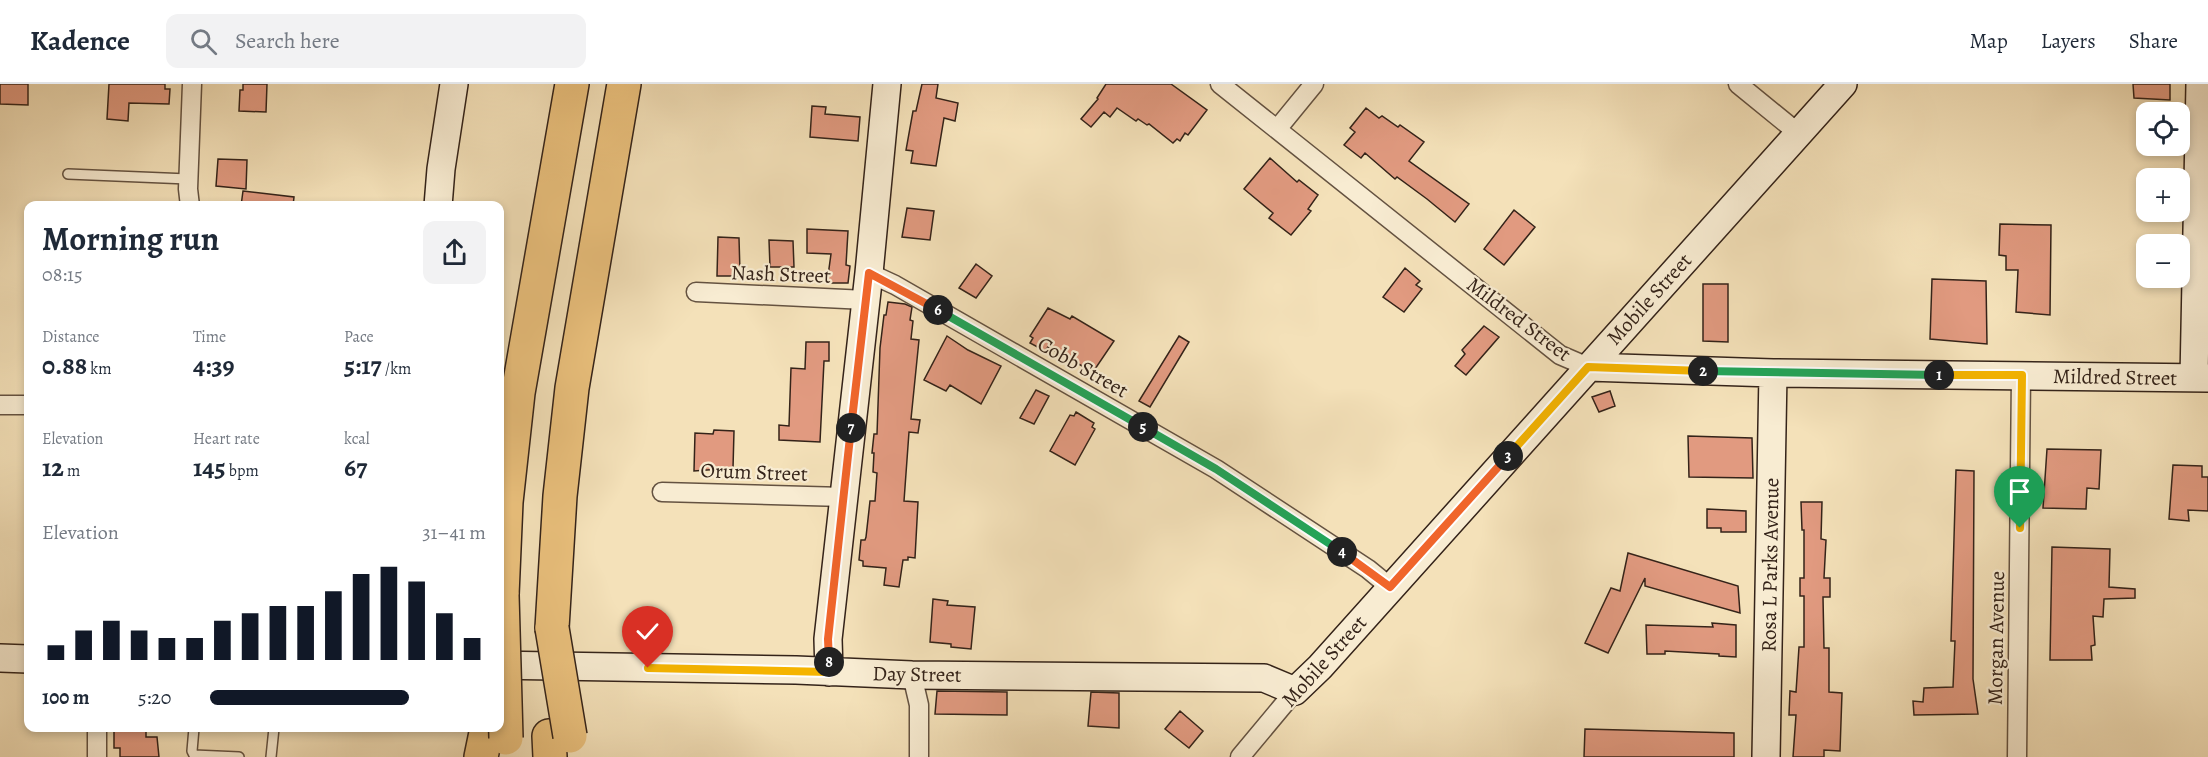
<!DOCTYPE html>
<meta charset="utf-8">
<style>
:root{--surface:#fff;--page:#f2f2f3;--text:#1f2937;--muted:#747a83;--line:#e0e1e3;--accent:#111827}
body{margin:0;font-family:Alegreya,serif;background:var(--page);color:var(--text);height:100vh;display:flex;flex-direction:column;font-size:22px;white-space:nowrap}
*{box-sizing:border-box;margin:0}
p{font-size:20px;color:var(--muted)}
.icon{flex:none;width:33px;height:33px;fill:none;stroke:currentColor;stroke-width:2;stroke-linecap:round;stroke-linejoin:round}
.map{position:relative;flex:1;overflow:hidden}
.panel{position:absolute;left:24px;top:117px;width:480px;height:531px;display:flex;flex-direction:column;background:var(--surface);border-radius:12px;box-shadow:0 3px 9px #0003}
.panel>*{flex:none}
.controls{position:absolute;left:2136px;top:18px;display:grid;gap:12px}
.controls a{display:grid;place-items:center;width:54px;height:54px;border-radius:12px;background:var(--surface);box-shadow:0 3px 9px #0003;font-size:30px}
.pin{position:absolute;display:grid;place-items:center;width:51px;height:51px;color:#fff;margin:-62px -26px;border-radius:50% 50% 50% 0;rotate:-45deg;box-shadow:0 0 6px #0007}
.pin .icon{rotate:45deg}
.km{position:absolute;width:30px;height:30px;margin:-15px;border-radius:50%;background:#222;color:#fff;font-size:16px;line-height:30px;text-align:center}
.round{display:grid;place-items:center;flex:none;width:63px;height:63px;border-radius:12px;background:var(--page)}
.overview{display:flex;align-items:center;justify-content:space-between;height:102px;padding:0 18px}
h1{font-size:33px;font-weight:700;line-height:45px}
.stats{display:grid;grid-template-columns:repeat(3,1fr);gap:9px;height:102px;padding:6px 18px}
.stats div{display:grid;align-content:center}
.stats b{font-size:26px;font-weight:700}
.stats small{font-size:16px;font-weight:400}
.stats p{font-size:16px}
.chart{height:168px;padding:12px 18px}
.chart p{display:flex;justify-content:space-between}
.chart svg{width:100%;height:108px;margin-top:6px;stroke:var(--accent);stroke-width:6}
ul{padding:0 18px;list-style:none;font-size:20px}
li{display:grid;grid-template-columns:96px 72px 1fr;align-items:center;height:45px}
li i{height:15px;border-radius:8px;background:var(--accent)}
header{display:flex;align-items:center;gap:36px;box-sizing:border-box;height:84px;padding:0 30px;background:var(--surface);border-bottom:2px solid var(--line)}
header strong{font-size:28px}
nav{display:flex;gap:33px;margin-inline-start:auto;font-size:21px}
.search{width:420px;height:54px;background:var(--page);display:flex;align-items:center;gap:15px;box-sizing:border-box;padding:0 21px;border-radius:12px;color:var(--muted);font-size:22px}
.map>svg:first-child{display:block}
.building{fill:#e19a80;stroke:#342319;stroke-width:1.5}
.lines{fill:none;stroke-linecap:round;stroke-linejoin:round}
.lane-casing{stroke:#645241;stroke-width:12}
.street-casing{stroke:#645241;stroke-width:21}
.secondary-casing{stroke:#342319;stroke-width:30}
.highway-casing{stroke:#342319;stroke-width:36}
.lane{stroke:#f8ecd2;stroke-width:9}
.street{stroke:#f8ecd2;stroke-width:18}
.secondary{stroke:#f8ecd2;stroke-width:27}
.highway{stroke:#eac07c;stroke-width:33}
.highway-bridge-casing{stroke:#342319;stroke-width:36;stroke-linecap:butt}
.highway-bridge{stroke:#eac07c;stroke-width:33}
.split-1-casing{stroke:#fff;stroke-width:12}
.split-2-casing{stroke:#fff;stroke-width:12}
.split-3-casing{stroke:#fff;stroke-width:12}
.split-4-casing{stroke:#fff;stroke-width:12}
.split-5-casing{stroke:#fff;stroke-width:12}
.split-6-casing{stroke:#fff;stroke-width:12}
.split-7-casing{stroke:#fff;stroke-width:12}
.split-8-casing{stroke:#fff;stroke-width:12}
.split-9-casing{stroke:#fff;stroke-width:12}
.split-1{stroke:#f5b400;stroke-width:8}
.split-2{stroke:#22a559;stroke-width:8}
.split-3{stroke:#f5b400;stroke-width:8}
.split-4{stroke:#f0652b;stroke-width:8}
.split-5{stroke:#22a559;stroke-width:8}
.split-6{stroke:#22a559;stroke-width:8}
.split-7{stroke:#f0652b;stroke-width:8}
.split-8{stroke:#f0652b;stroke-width:8}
.split-9{stroke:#f5b400;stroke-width:8}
.labels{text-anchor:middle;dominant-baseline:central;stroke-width:4.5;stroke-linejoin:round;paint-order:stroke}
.street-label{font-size:21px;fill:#342319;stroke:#f8ecd2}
</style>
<header>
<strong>Kadence</strong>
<div class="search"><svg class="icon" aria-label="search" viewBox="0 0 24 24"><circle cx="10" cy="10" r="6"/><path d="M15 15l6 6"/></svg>Search here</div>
<nav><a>Map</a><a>Layers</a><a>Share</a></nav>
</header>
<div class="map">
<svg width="2208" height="673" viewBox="0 0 2208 673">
<rect width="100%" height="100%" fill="#f4e1b9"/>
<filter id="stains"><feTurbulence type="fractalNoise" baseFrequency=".00333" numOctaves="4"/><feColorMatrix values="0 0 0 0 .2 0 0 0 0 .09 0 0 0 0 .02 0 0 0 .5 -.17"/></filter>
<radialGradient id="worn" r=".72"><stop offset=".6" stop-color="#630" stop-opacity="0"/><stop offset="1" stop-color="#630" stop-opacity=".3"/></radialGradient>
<path class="building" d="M0,0h28v21l-28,-1z
M109,0h56v5h5l-1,15 -40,-1 -1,18 -21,-2z
M243,0h24l-1,28 -27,-1 1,-21h3z
M922,0h16l-2,14 22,5 -3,18 -11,-3 -8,48 -25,-3 2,-12 -7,-1 7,-39h3z
M1106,0h65l36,26 -19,25 -3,-2 -5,8 -3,-2 -4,4 -24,-19 -2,1 -9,-6 -2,2 -19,-13 -7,9 -6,-5 -13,15 -10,-8 17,-20 -1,-1z
M2133,0h37v16l-36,-2z
M812,22l14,1 -1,7 35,3 -2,24 -48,-4z
M1366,24l13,10 3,-2 16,11 2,-2 24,17 -15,19 60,43 -14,18 -28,-23 -30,-22 -2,2 -30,-26 -4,5 -17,-13 11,-13 -5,-4z
M1270,74l27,24 2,-2 19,15 -10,14 3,2 -20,24 -22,-17 4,-5 -29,-24z
M218,75l29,1 -1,29 -30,-3z
M243,107l51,6 -1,9h-52z
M907,124l27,3 -4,29 -28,-3z
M1514,126l21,17 -31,38 -20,-16z
M2000,140l51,1 -1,90 -34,-3 2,-42h-12v-14l-7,-1z
M807,145l41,2 -2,34 4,1 -2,17h-21l4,-29 -24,-1z
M718,153l21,1 1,35h-3v3h-20z
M769,156l24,1 1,26h-24z
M976,180l16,12 -16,22 -17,-10z
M1405,184l15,13 -4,4 6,4 -18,23 -21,-15z
M1932,195l54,2 1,63 -57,-5z
M1703,200h25v58l-25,-1z
M888,218l17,2 7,3 -2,13 3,1 -2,18 8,1 -8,79 9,1 -2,13 -9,-1 -5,69 14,1 -3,56 -7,-1v3h-5l-4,27 -15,-2 2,-17 -23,-2v-5l-4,-1 2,-20h4l1,-3 4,-36h5l2,-28 -4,-1 1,-19h-2l2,-19h3l3,-86 4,-33h2z
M1048,224l22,11 2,-3 42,25 -21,31 -45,-25 -3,4 -15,-8 3,-5 -3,-2z
M1484,242l15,11 -33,38 -11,-9 10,-12 -3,-4z
M947,252l21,14 33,16 -20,38 -31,-19 -4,6 -22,-11z
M1179,252l10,6 -39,65 -11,-6z
M806,258h23v19h-5l-4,81 -41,-2v-15l10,1 2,-58 14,1z
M1036,306l13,6 -15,28 -14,-6z
M1610,307l5,15 -16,6 -7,-15z
M1076,328l18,11 -2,4 3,2 -20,36 -25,-14 20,-36 4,1z
M714,346l20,1 -1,37 -39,3 1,-38 18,1z
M1688,352l64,2 1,40 -64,-1z
M2047,365l54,1 -2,39 -12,-1 -1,21 -43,-1z
M2173,381l29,1v11h6v34l-20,-1 1,11 -20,-2z
M1956,386l18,1 -1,208 5,35 -64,1 -1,-14 10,1 1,-14 29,-1 2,-46h-4z
M1801,418h21l-1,37 5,1 -2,38h6v19h-7l1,51h5v44l13,1 -2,58 -16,-1v7h-31l3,-42h-7l1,-24 6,1 3,-45h5v-51h-4v-18h4v-48h-2z
M1707,425l39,2v21h-25v-4h-14z
M2052,463l58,2 -1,38 26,2v9l-31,1 -1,18 -10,-1 2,29 -4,1 1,14h-42z
M1628,469l110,33 2,27 -95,-27v-8l-37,75 -23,-10 26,-55 9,3z
M933,515l15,2 -1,4 28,2 -4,42 -20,-2v-3l-21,-2z
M1712,539l24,2v32l-17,-1v-2l-54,-3v3h-18l-1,-29 67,2z
M937,607l70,1v23l-72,-1z
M1091,608l28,1v35l-31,-2z
M1180,627l23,20 -14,17 -24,-19z
M114,644h32v9h11l2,20h-39v-9h-6z
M1585,645l149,4v24h-150z"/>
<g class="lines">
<defs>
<path id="lane" d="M68,90l120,5
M194,644l-2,23 2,4 45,2
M271,673l3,-29"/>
<path id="street" d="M1220,0l340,271 28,12
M1738,0l60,49
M1278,44l36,-44
M190,122l-2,-17 4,-105
M869,189l26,12 321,184 152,100 22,18
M696,208l170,8
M0,321h28
M662,408l182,5
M912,591l7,30v52
M97,673v-29
M1240,673l55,-66
M2017,673l4,-382"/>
<path id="secondary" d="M438,122l3,-37 13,-85
M1588,283l185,6 435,5
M2194,294l6,-294
M0,574l28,1
M500,581l296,5 116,5 352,3 31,13 25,-24 523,-583
M829,588l-1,-33 41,-366 18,-189
M1766,673l7,-384"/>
<path id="highway" d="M502,511l4,-93 12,-109 54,-309
M552,544l8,-132 12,-108 52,-304
M549,652l1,21
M481,673l6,-29"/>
</defs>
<use href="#lane" class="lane-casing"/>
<use href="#street" class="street-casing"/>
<use href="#secondary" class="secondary-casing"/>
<use href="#highway" class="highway-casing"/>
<use href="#lane" class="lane"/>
<use href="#street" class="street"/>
<use href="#secondary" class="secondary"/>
<use href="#highway" class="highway"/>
<defs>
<path id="highway-bridge" d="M502,511l4,143
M552,544l18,108"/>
</defs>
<use href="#highway-bridge" class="highway-bridge-casing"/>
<use href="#highway-bridge" class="highway-bridge"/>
</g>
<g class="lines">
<defs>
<path id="split-1" d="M1939,291h83l-2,153"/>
<path id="split-2" d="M1703,287l236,4"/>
<path id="split-3" d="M1508,372l80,-89 115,4"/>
<path id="split-4" d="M1342,468l48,35 118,-131"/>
<path id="split-5" d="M1143,343l73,42 126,83"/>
<path id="split-6" d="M938,226l205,117"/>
<path id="split-7" d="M851,344l18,-155 69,37"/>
<path id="split-8" d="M829,578l-1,-23 23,-211"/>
<path id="split-9" d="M648,584l181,4v-10"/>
</defs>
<use href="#split-1" class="split-1-casing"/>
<use href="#split-2" class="split-2-casing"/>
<use href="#split-3" class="split-3-casing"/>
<use href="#split-4" class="split-4-casing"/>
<use href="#split-5" class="split-5-casing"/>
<use href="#split-6" class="split-6-casing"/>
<use href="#split-7" class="split-7-casing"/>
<use href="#split-8" class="split-8-casing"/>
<use href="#split-9" class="split-9-casing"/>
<use href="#split-1" class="split-1"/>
<use href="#split-2" class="split-2"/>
<use href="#split-3" class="split-3"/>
<use href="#split-4" class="split-4"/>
<use href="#split-5" class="split-5"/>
<use href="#split-6" class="split-6"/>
<use href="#split-7" class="split-7"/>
<use href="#split-8" class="split-8"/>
<use href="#split-9" class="split-9"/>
</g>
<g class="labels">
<g class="street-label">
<text transform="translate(781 190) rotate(2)">Nash Street</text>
<text transform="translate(1649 215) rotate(-48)">Mobile Street</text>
<text transform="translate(1519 235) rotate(37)">Mildred Street</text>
<text transform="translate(1083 283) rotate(30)">Cobb Street</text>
<text transform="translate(2115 293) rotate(1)">Mildred Street</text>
<text transform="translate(754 388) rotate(2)">Orum Street</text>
<text transform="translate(1770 481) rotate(-89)">Rosa L Parks Avenue</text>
<text transform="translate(1996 554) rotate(-89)">Morgan Avenue</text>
<text transform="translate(1324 577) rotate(-48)">Mobile Street</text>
<text transform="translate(917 590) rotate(1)">Day Street</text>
</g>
</g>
<rect width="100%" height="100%" filter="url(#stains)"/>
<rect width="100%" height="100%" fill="url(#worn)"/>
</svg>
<div class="controls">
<a><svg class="icon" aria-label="locate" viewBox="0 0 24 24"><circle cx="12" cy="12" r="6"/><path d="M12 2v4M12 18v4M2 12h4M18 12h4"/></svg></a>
<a>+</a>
<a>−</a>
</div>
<div class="pin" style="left:2020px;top:444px;background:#1e9e55"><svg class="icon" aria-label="arrive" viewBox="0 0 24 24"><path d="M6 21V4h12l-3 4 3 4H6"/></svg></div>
<div class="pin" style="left:648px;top:584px;background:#d93025"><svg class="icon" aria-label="check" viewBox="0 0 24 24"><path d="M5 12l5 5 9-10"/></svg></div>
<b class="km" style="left:1939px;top:291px">1</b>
<b class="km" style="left:1703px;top:287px">2</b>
<b class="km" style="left:1508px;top:372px">3</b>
<b class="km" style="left:1342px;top:468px">4</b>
<b class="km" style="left:1143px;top:343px">5</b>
<b class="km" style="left:938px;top:226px">6</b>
<b class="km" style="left:851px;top:344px">7</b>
<b class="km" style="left:829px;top:578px">8</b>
<section class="panel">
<div class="overview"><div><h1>Morning run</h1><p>08:15</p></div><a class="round"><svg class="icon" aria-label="share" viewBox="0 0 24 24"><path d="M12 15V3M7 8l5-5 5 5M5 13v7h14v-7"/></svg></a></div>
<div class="stats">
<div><p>Distance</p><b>0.88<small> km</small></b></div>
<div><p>Time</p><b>4:39</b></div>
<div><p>Pace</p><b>5:17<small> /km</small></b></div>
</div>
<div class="stats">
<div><p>Elevation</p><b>12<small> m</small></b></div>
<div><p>Heart rate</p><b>145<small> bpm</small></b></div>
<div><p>kcal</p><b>67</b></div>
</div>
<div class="chart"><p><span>Elevation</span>31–41 m</p>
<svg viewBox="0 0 160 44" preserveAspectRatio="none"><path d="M5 44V38M15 44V32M25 44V28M35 44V32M45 44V35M55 44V35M65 44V28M75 44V25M85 44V22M95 44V22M105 44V16M115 44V9M125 44V6M135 44V12M145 44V25M155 44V35"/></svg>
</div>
<ul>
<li><b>100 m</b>5:20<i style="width:72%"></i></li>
</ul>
</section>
</div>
